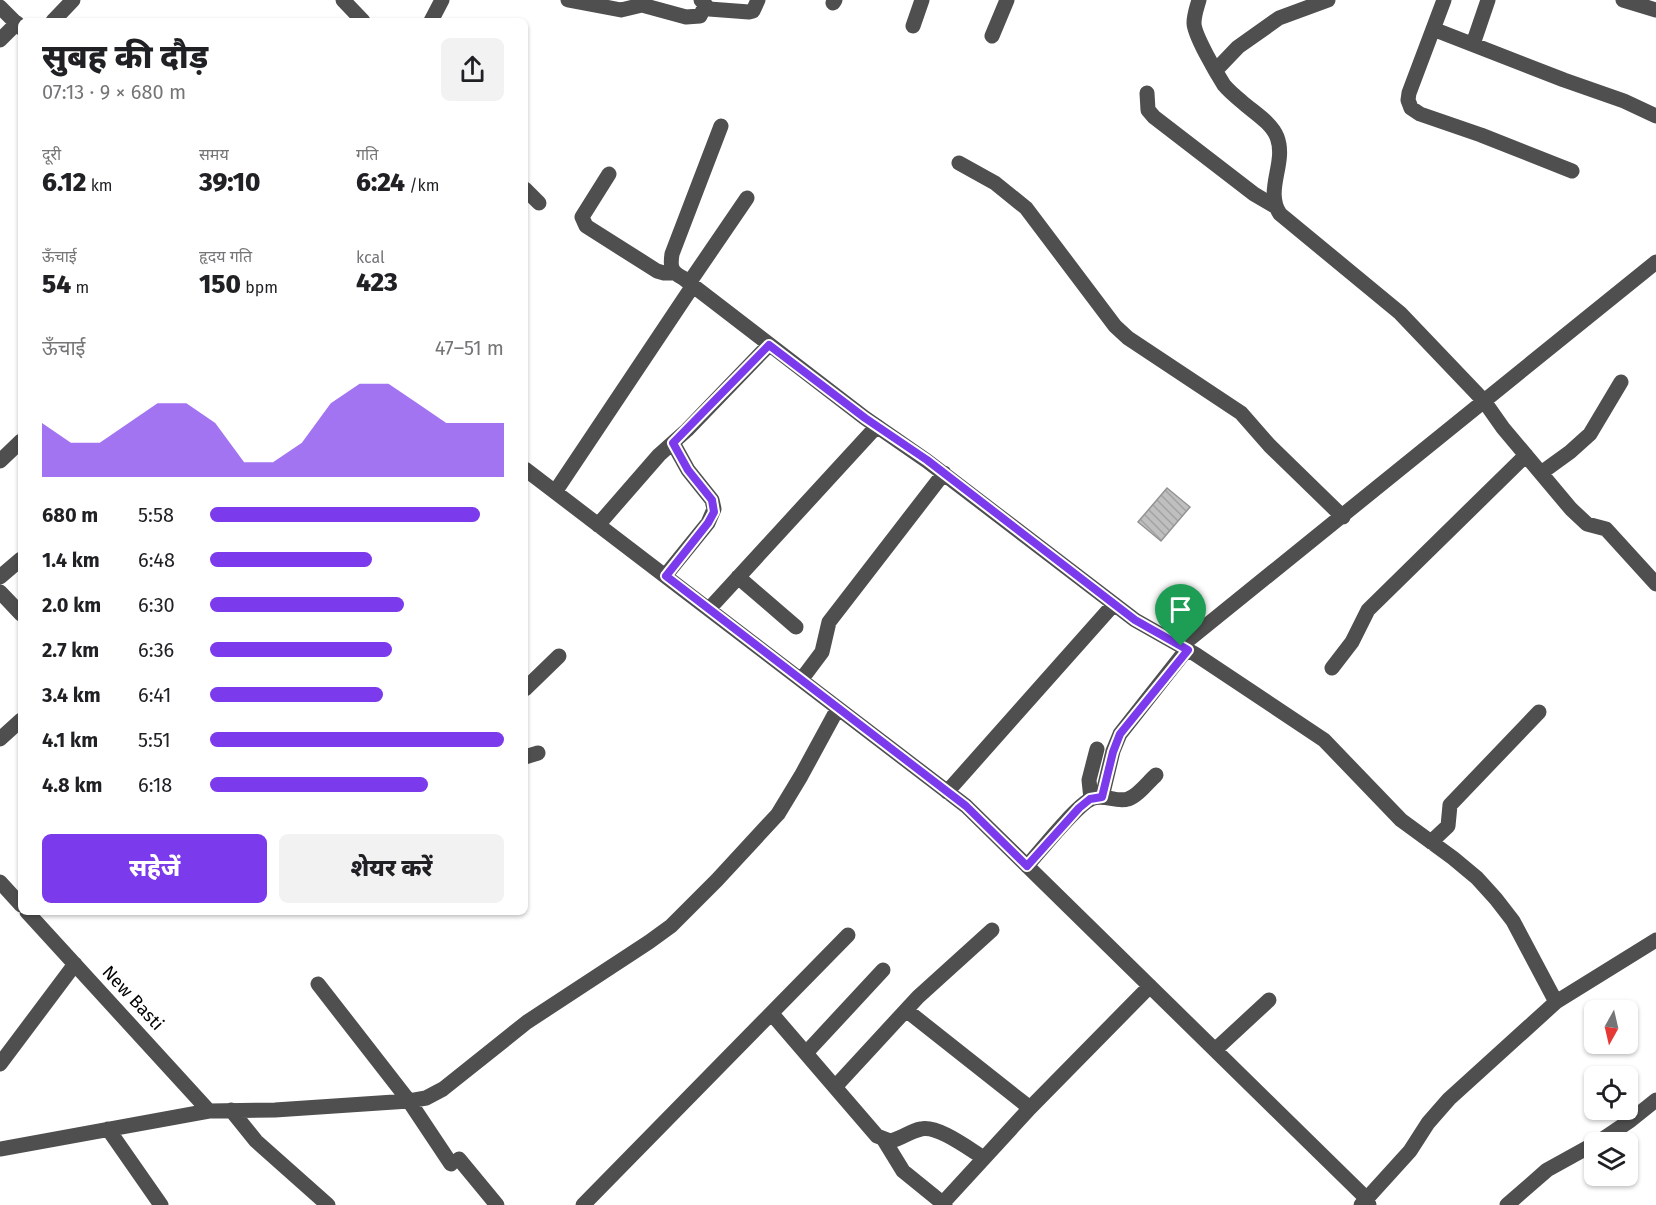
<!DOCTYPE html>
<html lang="hi">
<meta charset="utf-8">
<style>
:root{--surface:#fff;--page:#f2f2f2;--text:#202124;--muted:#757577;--accent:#7c3aed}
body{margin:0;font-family:"Fira Sans","Noto Sans Devanagari",sans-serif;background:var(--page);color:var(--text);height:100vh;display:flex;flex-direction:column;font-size:22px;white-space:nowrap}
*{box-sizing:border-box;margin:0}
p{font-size:20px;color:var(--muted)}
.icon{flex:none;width:33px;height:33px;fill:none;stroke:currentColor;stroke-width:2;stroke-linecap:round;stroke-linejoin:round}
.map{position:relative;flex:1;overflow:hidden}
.side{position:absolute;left:18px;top:18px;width:510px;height:897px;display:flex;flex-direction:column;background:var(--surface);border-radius:9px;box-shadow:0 2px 4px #0004}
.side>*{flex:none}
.needle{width:39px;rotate:188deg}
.buttons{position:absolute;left:1584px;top:1000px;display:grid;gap:12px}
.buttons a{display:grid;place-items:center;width:54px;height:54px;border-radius:9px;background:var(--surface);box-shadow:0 2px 4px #0004;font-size:30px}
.pin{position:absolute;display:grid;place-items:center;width:51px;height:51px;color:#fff;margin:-62px -26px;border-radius:50% 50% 50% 0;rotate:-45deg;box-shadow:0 0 6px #0007}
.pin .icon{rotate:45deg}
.round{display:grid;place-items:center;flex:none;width:63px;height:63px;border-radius:9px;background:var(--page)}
.overview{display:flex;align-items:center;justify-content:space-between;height:102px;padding:0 24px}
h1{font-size:33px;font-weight:800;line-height:45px}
.stats{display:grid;grid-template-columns:repeat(3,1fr);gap:9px;height:102px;padding:6px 24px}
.stats div{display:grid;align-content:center}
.stats b{font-size:26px;font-weight:800}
.stats small{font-size:16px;font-weight:400}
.stats p{font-size:16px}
.chart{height:168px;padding:12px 24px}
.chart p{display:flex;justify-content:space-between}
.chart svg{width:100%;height:108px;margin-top:6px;fill:var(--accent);opacity:.7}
.action{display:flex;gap:12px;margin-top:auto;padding:12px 24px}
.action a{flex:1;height:69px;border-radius:9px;background:var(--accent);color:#fff;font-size:24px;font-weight:800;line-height:69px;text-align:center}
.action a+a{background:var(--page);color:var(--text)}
ul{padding:0 24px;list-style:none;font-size:20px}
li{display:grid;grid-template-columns:96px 72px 1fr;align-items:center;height:45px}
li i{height:15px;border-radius:8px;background:var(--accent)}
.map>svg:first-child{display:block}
.building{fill:url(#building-back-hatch);stroke:#939393;stroke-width:1.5}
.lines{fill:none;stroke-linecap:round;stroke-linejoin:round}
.minor{stroke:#4f4f4f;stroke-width:15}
.route-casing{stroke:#fff;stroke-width:12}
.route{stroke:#7c3aed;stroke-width:8}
.labels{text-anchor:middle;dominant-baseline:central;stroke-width:4.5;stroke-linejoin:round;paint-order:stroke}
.street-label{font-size:18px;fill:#000;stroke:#fff}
</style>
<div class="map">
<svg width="1656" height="1205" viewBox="0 0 1656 1205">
<defs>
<pattern id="building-back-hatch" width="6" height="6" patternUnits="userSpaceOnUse" patternTransform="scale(1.5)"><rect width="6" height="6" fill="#bfbfbf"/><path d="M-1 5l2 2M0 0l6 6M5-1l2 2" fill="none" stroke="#a2a2a2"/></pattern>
</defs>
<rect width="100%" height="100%" fill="#fff"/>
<path class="building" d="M1167,488l23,19 -29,34 -23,-19z"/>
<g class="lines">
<path class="minor" d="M343,0l20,21
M568,0l53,10 21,-5 44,12 14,-1 5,-10
M701,0l8,9 40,3 4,-1 5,-11
M1199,0c-2,7 -5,15 -5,23 0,12 23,51 30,62 5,6 11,11 17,16 12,11 30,21 36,36 10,26 -13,53 3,77l120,99 84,88 19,27 68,81 16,15 19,5 50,55
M1444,0l-35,93 -1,7 3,8 9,6 61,21 91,36
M1623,0l33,10
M833,3l2,-3
M0,7l21,21
M53,21l20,-21
M431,21l11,-21
M913,26l9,-26
M1433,29l131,51 60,21 32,15
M992,36l15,-36
M0,40l17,-17
M1473,44l15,-44
M1216,70l22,-23 41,-29 49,-18
M1147,93l1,17 6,7 100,77 22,13
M721,126l-49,128c-2,13 -1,18 11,24l182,140 62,43 208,159 60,34 129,86 77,80 52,38 24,20 19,21 17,22 43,81
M959,163l36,20 31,25 89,118 13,12 113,75 29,33 73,71
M609,174l-27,43 4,9 71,45 7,2h10
M525,189l14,14
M689,283l58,-85
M0,461l21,-20
M525,469l441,337 401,393 2,6
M1541,473l29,-21 20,-18 31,-52
M555,492l137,-205
M598,525l61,-70 28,-25 82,-85
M665,576l43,-53 6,-14 -2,-9 -24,-30 -15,-27
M0,577l21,-18
M738,577l58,50
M0,592l21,22
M709,609l168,-183
M1181,646l475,-384
M1332,668l20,-26 16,-32 158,-155
M801,680l21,-28 7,-30 115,-149
M525,689l34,-33
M0,739l21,-19
M525,757l13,-4
M947,792l167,-188
M1102,797l11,-46 7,-17 67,-85
M1091,799l-2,-19 8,-31
M1431,842l17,-16 2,-21 89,-93
M1027,866c13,-15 50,-61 64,-67 13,-6 25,4 37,0 10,-3 20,-17 28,-24
M0,882l21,23
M27,912l182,199
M318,984l91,117 42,63
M906,1010l124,98
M772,1014l105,122 13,5c11,-2 20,-10 31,-12 17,-4 48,20 63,29
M1215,1050l54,-50
M806,1053l77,-83
M0,1064l75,-100
M835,1087l83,-90 74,-67
M231,1110l25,31 72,64
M108,1129l53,76
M884,1140l19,31 42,34
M1597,1143l34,-23 25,-20
M0,1149l209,-38 66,-1 134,-9 17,-3 17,-9 84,-67 122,-80 22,-16 46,-46 61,-66 23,-38 37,-68
M459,1159l38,46
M583,1205l265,-270
M941,1205l89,-97 120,-122
M1361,1205l49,-54 18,-28 21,-24 107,-97 100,-62
M1507,1205l40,-35 47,-26"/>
</g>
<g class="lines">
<defs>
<path id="route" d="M769,345l96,73 62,42 208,160 53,30 -68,84 -7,18 -11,45 -12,2 -11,9 -52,58 -61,-60 -300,-230 42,-53 6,-11 -2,-12 -24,-30 -15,-27z"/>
</defs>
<use href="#route" class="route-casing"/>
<use href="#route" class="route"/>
</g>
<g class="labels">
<g class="street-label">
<text transform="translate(133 998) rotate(47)">New Basti</text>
</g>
</g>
</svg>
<div class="buttons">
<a><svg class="needle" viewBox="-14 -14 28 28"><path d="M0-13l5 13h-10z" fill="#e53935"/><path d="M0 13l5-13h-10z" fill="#757577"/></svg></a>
<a><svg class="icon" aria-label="locate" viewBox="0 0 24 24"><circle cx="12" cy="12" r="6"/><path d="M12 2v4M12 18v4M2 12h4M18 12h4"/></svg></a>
<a><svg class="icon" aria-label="layers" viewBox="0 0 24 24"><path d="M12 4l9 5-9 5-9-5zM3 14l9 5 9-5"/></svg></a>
</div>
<div class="pin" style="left:1181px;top:646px;background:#1e9e55"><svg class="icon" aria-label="arrive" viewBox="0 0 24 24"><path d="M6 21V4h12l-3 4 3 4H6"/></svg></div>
<section class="side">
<div class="overview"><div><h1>सुबह की दौड़</h1><p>07:13 · 9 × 680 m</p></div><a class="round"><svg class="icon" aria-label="share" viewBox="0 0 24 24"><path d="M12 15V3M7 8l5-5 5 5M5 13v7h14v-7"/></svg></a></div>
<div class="stats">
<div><p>दूरी</p><b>6.12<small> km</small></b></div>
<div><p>समय</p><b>39:10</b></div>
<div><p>गति</p><b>6:24<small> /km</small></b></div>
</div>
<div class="stats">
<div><p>ऊँचाई</p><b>54<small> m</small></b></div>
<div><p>हृदय गति</p><b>150<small> bpm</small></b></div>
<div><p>kcal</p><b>423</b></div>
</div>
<div class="chart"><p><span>ऊँचाई</span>47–51 m</p>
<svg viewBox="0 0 160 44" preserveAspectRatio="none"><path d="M0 44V22L10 30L20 30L30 22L40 14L50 14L60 22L70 38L80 38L90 30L100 14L110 6L120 6L130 14L140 22L150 22L160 22V44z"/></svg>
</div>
<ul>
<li><b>680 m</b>5:58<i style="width:92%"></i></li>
<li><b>1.4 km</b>6:48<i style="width:55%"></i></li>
<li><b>2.0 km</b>6:30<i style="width:66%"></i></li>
<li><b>2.7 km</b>6:36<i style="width:62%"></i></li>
<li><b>3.4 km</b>6:41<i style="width:59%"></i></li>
<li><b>4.1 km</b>5:51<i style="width:100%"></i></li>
<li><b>4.8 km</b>6:18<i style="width:74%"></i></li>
</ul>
<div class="action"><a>सहेजें</a><a>शेयर करें</a></div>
</section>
</div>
